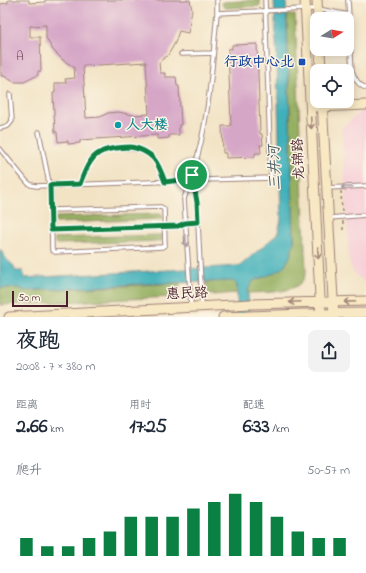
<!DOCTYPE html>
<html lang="zh">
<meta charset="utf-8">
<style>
:root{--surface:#fff;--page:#f2f2f3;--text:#1f2937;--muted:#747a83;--accent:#0b8043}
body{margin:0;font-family:"Indie Flower","LXGW WenKai TC",sans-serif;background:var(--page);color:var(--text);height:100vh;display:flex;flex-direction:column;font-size:15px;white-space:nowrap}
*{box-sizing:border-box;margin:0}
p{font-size:13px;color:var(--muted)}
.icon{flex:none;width:22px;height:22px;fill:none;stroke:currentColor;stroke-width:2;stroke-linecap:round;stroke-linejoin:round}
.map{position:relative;height:317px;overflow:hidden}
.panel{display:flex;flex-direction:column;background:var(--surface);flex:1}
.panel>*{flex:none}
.needle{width:26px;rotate:79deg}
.fabs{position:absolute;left:310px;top:12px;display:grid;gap:8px}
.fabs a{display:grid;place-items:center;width:44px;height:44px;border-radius:8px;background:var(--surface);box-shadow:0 2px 10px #0003;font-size:20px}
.scale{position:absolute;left:12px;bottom:10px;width:56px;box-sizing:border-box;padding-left:4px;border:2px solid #4a1f2b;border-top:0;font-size:11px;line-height:14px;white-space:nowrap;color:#4a1f2b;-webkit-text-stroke:3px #fcf5e5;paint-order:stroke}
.pin{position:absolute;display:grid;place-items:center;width:34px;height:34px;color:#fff;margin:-17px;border:2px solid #fff;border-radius:50%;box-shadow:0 1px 4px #0007}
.round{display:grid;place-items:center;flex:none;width:42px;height:42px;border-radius:8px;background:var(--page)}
.overview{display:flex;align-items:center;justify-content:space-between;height:68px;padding:0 16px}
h1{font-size:22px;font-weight:700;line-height:30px}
.metrics{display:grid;grid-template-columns:repeat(3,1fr);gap:6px;height:68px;padding:4px 16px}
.metrics div{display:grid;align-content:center}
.metrics b{font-size:20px;font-weight:700}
.metrics small{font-size:11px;font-weight:400}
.metrics p{font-size:11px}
.chart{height:112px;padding:8px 16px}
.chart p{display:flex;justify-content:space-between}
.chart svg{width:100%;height:72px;margin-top:4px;stroke:var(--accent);stroke-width:6}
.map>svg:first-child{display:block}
.built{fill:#f6cfd8}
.forest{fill:#96b062;stroke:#706846}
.water{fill:#40b0ba;stroke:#456872}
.building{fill:#d6a6c7;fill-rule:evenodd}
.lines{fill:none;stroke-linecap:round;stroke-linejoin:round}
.lane-casing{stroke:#9e8178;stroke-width:5.5}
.secondary-casing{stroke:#9e8178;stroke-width:11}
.path{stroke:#9e8178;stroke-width:1.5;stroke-dasharray:3 3;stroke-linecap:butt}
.lane{stroke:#fff;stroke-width:3.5}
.secondary{stroke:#f8e8c3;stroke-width:9}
.oneway{stroke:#a18477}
.oneway2{stroke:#ae9aa0}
.route-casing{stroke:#fff;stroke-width:8}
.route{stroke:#0b8043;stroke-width:5}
.transit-dot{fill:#1a4fb4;stroke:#fcf5e5;stroke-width:1.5}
.culture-dot{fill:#0f9aa8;stroke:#fcf5e5;stroke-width:1.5}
.labels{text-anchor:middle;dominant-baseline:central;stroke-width:3;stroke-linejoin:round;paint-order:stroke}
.number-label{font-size:12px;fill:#6d4152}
.transit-label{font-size:14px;font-weight:bold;fill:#164399;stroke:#fcf5e5;text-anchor:end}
.culture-label{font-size:14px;font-weight:bold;fill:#0d838f;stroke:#fcf5e5;text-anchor:start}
.street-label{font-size:14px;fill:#4a1f2b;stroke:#fcf5e5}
.water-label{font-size:15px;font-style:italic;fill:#465964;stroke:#fcf5e5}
</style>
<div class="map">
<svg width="366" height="317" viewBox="0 0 366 317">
<rect width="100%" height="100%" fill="#fcf5e5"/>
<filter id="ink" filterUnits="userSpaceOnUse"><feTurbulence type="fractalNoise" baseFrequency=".025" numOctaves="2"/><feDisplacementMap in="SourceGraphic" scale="8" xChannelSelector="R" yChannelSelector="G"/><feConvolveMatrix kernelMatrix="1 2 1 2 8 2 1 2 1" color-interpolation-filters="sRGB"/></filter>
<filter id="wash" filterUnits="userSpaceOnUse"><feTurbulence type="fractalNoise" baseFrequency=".012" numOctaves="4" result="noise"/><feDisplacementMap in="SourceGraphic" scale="16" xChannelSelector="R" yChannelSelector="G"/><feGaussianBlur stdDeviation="0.9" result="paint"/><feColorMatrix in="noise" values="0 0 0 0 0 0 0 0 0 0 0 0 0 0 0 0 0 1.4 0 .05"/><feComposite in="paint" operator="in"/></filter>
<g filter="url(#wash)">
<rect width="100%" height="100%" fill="#f2e3c5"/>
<path class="built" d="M361,111h5v173l-12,-11 -5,-11 -7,-134z"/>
<path class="forest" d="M258,0l2,1v4l-1,1 -34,2 -2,-2 -1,-3 2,-1z
M287,15h8l11,257c-1,3 -2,7 -4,9 -9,13 -39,11 -54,12v-4l5,-8c26,-10 36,-10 41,-41z
M160,214l2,1v3l-2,1 -103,4 -2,-1v-4l2,-1z
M161,235l1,1v4l-1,1 -104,3 -2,-1v-4l2,-1z
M233,281l4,4v8l-26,2 -3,-2 -2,-11z
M180,283c-1,7 -2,11 -9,14l-171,8v-17h21l3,3z"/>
<path class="water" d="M274,0h12l8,240c-5,31 -15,31 -41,41l-5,9 1,27h-12v-32l-4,-4 -92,3 -118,7 -2,-3h-21v-39l7,11 7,6 1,5h8l1,7 216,-12 34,-29 4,-5 3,-12 -4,-158z"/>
<g id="blocks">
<path class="building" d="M8,0h21v3l16,-1v-2h145l2,10 -4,23 -9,-2 -4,12 -7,12 -9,7 1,11h5v4h11l1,9h2l2,39h-2v10h-10v3l-12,1v-4l-77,5v3l-12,1v-3l-10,1 -1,-10h-2l-2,-39h2v-10h11l-1,-4 10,-1 -1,-11 -11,-7 -10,-10 -7,-12v-13l-16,1v11h10l1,34h-3v4l-14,7h-10l-10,-6h-3l-1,-72 8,-1zM146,62l3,52 -16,1 -15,-3 -10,1 -8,4 -14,1 -3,-52z
M257,44l3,90h2l1,11h-3l1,8h-6v4l-29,1v-5h-3l-1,-27h9l-3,-77h4v-4z"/>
</g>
</g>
<g filter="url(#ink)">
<use href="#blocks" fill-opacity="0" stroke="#9e8178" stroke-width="1"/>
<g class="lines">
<defs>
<path id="lane" d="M348,0l4,71c3,8 6,14 14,17
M217,13l89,-4h12l31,6
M181,54l32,-1
M0,128l8,-2 4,-5 -2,-27
M39,132l12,61 1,57 3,2 107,-5 3,-2 -1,-36 -3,-2 -110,3
M0,149l27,33 4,3 5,1 144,-5 12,-6c17,-51 20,-108 25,-162v-13
M192,175l11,5 68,-2 -6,-178
M193,176l4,26 5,104
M80,184c4,-9 7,-20 14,-27 8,-7 17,-9 26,-9 28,-1 36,8 45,33
M327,188l39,-2
M329,218l37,-3
M51,230l127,-4 7,-3h13
M191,306l-7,-107 8,-24"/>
<path id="secondary" d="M305,0l16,317
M317,0l1,19
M320,49l1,22
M322,101l12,216
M317,107l49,-2
M9,317l242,-13 115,-3
M223,317l81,-3 62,-1"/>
</defs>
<use href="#lane" class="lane-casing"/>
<use href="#secondary" class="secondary-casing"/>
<path class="path" d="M341,191l1,21
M343,221v10"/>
<use href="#lane" class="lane"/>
<use href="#secondary" class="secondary"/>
</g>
<defs><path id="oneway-shaft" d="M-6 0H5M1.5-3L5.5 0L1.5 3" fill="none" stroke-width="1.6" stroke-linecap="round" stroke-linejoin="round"/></defs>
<g class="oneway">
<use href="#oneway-shaft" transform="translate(311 123) rotate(87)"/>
<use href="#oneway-shaft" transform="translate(318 253) rotate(87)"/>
<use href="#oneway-shaft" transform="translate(295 302) rotate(177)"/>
<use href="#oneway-shaft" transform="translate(350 302) rotate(178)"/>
</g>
<g class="oneway2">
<use href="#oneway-shaft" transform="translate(347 187) rotate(177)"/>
<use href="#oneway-shaft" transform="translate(186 241) rotate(86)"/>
</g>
</g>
<g class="lines" filter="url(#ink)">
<defs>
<path id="route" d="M131,147c22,4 27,15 34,35l15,-2 12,-5 5,27 1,20 -13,1 -7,3 -127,4 -1,-45 30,-1c11,-31 18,-36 51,-37z"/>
</defs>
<use href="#route" class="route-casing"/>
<use href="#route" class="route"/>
</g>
<rect class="transit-dot" x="298" y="58" width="8" height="8" rx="2"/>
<circle class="culture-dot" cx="118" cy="125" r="4"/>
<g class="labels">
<g class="number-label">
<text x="20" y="57">A</text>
</g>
<g class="transit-label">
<text x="294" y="62">行政中心北</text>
</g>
<g class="culture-label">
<text x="126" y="125">人大楼</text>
</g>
<g class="street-label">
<text transform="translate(299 159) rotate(-93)">龙锦路</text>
<text transform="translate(187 294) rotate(-3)">惠民路</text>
</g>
<g class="water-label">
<text transform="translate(275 168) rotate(-92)">三井河</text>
</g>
</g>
</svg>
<div class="fabs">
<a><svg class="needle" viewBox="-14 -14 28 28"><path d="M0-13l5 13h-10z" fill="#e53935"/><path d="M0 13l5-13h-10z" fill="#747a83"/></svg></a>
<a><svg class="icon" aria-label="locate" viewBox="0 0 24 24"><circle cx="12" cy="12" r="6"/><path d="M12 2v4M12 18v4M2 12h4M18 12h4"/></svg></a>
</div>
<div class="scale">50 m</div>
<div class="pin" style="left:192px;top:175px;background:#1e9e55"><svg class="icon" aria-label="arrive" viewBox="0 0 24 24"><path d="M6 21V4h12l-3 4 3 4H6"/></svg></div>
</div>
<section class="panel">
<div class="overview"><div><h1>夜跑</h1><p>20:08 · 7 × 380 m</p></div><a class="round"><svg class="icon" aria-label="share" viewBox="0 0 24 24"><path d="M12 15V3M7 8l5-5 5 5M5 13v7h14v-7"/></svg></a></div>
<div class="metrics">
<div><p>距离</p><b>2.66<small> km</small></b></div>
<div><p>用时</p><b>17:25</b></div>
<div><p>配速</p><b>6:33<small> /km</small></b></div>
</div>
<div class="chart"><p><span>爬升</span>50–57 m</p>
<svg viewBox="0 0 160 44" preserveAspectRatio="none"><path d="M5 44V33M15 44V38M25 44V38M35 44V33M45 44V29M55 44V20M65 44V20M75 44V20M85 44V15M95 44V11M105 44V6M115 44V11M125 44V20M135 44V29M145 44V33M155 44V33"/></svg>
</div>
</section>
